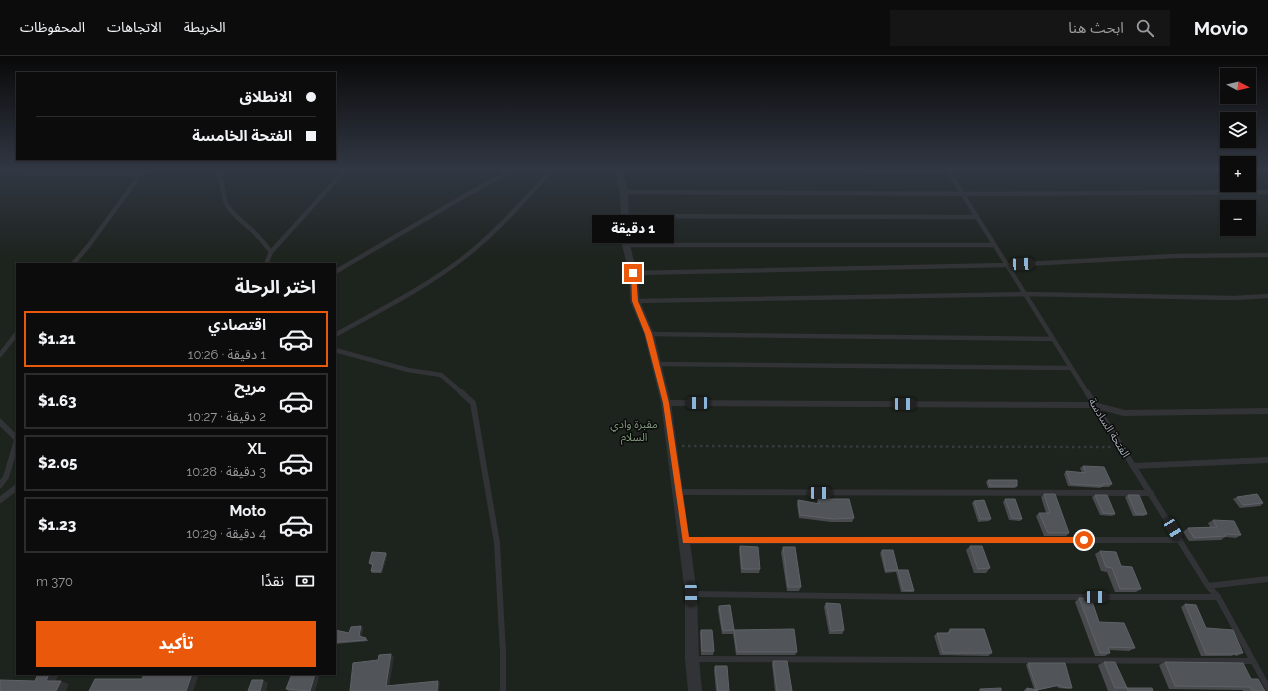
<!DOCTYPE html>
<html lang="ar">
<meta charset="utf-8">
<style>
:root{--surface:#0c0c0d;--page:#151516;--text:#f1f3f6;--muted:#9a9b9d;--line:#2c2c2e;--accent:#ea580c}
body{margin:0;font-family:Raleway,"Noto Sans Arabic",sans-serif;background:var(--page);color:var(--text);direction:rtl;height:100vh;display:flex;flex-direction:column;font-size:15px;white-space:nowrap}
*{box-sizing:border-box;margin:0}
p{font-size:13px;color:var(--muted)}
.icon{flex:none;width:22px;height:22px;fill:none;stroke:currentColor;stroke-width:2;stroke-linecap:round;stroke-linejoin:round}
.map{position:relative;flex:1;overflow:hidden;direction:ltr}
.panel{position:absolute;left:16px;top:207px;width:320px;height:412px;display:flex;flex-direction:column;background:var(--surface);border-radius:0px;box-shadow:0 1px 3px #0004,0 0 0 1px var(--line);direction:rtl}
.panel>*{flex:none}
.top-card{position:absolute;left:16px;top:16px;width:320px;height:88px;border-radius:0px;box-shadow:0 1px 3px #0004,0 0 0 1px var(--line);direction:rtl;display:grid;align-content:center;height:88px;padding:0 20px;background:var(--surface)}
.needle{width:26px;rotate:97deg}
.controls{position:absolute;left:1220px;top:12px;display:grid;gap:8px}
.controls a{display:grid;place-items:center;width:36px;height:36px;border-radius:0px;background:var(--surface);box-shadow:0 1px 3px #0004,0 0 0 1px var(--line);font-size:20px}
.end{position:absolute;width:18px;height:18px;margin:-9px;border:5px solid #ea580c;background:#fff;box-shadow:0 0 0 2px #fff}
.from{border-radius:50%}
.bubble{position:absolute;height:28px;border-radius:0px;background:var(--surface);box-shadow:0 1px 3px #0004,0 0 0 1px var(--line);font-size:13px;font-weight:800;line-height:28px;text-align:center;direction:rtl}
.car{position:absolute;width:12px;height:24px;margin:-12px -6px;border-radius:5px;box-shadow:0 0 3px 1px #0007;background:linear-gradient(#222 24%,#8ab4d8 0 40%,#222 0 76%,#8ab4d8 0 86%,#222 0)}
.top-card b{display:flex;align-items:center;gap:14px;height:38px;font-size:15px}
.top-card b+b{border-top:1px solid var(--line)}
.top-card i{width:10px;height:10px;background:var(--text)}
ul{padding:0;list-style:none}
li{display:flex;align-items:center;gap:12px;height:56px;margin:0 8px 6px;padding:0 12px;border:2px solid var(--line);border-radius:0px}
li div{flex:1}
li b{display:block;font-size:15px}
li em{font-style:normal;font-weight:800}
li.current{border-color:var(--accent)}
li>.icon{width:36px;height:36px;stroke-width:1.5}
h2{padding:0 20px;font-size:18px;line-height:48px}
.pay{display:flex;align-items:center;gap:10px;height:44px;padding:0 20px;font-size:15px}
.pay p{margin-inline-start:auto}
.button{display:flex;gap:8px;margin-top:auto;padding:8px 20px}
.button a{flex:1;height:46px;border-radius:0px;background:var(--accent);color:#fff;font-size:16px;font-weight:800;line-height:46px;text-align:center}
header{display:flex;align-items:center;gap:24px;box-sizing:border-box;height:56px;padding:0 20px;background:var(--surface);border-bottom:1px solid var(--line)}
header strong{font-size:19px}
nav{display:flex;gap:22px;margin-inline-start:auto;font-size:14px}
.search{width:280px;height:36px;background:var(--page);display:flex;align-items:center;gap:10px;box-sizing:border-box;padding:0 14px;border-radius:0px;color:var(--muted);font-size:15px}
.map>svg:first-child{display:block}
</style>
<header>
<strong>Movio</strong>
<div class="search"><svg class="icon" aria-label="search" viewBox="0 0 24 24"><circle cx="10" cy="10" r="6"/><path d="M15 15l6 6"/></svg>ابحث هنا</div>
<nav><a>الخريطة</a><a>الاتجاهات</a><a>المحفوظات</a></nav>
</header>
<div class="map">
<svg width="1268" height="635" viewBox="0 0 1268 635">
<rect width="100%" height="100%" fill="#101011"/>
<path fill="#1d231d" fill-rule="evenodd" d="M0 113H1227V129H1249V113H1268V635H0ZM1227 151H1249V173H1227ZM17 208H335V618H17Z"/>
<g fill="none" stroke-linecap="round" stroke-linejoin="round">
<polyline stroke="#373a3c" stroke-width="2.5" stroke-dasharray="2.5 3.5" stroke-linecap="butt" points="682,390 1111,391"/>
<g stroke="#313336" stroke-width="4.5">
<path d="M213 113C226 121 220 137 227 149 234 161 246 168 255 177 261 183 266 189 271 196L266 208"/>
<polyline points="749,113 949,115"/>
<polyline points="947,113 1087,337"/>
<polyline points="151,114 159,113"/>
<polyline points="0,117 138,119"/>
<polyline points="221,120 225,113"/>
<polyline points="624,136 997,138 1268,136"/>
<polyline points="626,160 977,161"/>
<polyline points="626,189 994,189"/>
<polyline points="271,196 346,113"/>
<polyline points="73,208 89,189 135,126 138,119 151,113"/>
<polyline points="335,216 468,138 514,113"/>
<polyline points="633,217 1007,209 1174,200 1268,199"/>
<polyline points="635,245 1025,238 1234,242 1268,240"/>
<polyline points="649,278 1053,283"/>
<path d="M335 279C378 255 423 233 462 203 496 177 524 144 553 113"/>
<polyline points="335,294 408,314 441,319 462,337"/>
<polyline points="0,299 17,277"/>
<polyline points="656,308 1071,312"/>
</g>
<g stroke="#313336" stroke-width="6">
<polyline points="461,336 473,347 497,487 503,597 503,635"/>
<polyline points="1087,336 1208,530 1218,541 1268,632"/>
<polyline points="666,347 1094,349 1124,357 1268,355"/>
<polyline points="0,366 17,383"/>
<polyline points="1133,410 1268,404"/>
<polyline points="0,429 6,421 17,384"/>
<polyline points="679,436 1151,437"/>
<polyline points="0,444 17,431"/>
<polyline points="685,485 1180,484"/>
<polyline points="1208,530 1268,523"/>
<polyline points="691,538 913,541 1218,541"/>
<polyline points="692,603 1253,605"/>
</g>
<polygon fill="#313336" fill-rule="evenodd" points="614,113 622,113 628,136 630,189 637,217 640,245 654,278 671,347 697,538 699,603 702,635 688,635 685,603 685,538 661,347 644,278 630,245 629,217 622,189 620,136"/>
</g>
<g fill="#484a4e">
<polygon points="1083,410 1112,428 1109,431 1102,431 1100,432 1068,430 1064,418 1066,415 1082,417 1080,412"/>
<polygon points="988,424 1017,430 1015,432 988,432 986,426"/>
<polygon points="1044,438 1069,477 1066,480 1044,480 1036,460 1039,457 1046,457 1041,441"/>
<polygon points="1095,439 1115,458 1112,460 1100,459 1092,441"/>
<polygon points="1128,439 1147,458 1144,460 1133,460 1125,441"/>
<polygon points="1237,441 1263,447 1260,450 1240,452 1233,443"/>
<polygon points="818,443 854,462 852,466 831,466 799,462 797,448 798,444 817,448 817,446"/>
<polygon points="1005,443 1022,463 1020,465 1009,464 1003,446"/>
<polygon points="974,445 991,463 989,465 978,466 972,447"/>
<polygon points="1213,464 1241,479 1236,482 1225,481 1221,484 1189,485 1183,476 1188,472 1210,471 1208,467"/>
<polygon points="740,490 760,513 759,517 741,517 739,494"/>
<polygon points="970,490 990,512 986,517 974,517 966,494"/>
<polygon points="783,491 801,531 799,535 787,535 781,496"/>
<polygon points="882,494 914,535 912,536 901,536 896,516 885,517 880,497"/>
<polygon points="1100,495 1121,510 1141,533 1136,536 1115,536 1107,516 1101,515 1095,498"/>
<polygon points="386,497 387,499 382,517 372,517 371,515 372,509 371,509 369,507"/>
<polygon points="1079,542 1099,566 1135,592 1129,595 1109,594 1110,597 1105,600 1095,600 1075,546"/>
<polygon points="826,547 844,574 842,578 829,578 824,551"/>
<polygon points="1185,548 1206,572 1243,597 1237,600 1234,599 1231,600 1201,600 1181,551"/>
<polygon points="719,550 734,574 797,596 795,599 736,599 733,578 722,578 718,554"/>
<polygon points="361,570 363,572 361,581 368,584 368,585 335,588 335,574 349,577"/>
<polygon points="950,573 992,597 988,600 940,599 934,580 937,577 947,577"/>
<polygon points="701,574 714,595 713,599 701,599 700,577"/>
<polygon points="773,605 792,635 775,635 772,608"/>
<polygon points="1104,606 1127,632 1153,635 1108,635 1098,609"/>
<polygon points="1165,606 1251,623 1265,635 1243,635 1243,634 1169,633 1159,609"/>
<polygon points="1028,607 1072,632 1069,633 1058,632 1057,630 1037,634 1038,635 1024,635 1024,634 1027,632 1034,633 1026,609"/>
<polygon points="715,610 729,635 716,635 714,614"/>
<polygon points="286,633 315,635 289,635"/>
</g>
<g fill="#2d2f31">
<polygon points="386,497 387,499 382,517 381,515"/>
<polygon points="361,570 363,572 361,582 359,580"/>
<polygon points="391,598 394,601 389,632 386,630"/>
<polygon points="49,618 59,618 54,628 46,625"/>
<polygon points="192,618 199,618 193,635 186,635"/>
<polygon points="315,618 320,618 315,635 310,635"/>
<polygon points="263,624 268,627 266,635 260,635"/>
<polygon points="61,625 69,628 66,635 56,635"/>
<polygon points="438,625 440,628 439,635 437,635"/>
</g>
<g fill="#515559" stroke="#5e6267">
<polygon points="1083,410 1104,411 1112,428 1102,428 1103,430 1071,428 1066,415 1086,417"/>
<polygon points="988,424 1017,424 1017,430 990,430"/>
<polygon points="1044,438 1055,438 1069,477 1048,477 1039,457 1050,457"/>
<polygon points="1257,438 1263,447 1243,449 1237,441"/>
<polygon points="1095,439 1107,439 1115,458 1103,457"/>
<polygon points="1128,439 1139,439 1147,458 1136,458"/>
<polygon points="818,443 849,443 854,462 833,463 800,459 798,444 820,448"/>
<polygon points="1005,443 1015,443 1022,463 1012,462"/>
<polygon points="984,444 991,463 980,463 974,445"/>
<polygon points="1213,464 1234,465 1241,479 1225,478 1226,480 1194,482 1188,472 1217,471"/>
<polygon points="740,490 758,491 760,513 742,513"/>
<polygon points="970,490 982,490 990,512 978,513"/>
<polygon points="783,491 795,491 801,531 788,531"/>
<polygon points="882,494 893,494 898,514 886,515"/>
<polygon points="1100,495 1116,496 1121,510 1132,511 1141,533 1120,533 1112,512 1106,511"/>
<polygon points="372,496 386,497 381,515 371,515 373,508 369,507"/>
<polygon points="898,514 908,514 914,535 903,534"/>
<polygon points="1079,542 1091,542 1099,566 1124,567 1135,592 1108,591 1110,597 1100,597"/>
<polygon points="826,547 840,548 844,574 831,575"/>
<polygon points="1185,548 1196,549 1206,572 1233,574 1243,597 1236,597 1237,598 1206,598"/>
<polygon points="730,549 734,574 723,575 719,550"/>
<polygon points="361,570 359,580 366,582 366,584 335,586 335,574 349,577 351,571"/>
<polygon points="794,573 797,596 737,596 734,574"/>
<polygon points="950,573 984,573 992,597 943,597 937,577 950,577"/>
<polygon points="701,574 712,574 714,595 702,595"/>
<polygon points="391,598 386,630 438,625 437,635 350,635 353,607 378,604 379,599"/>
<polygon points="773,605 787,605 792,635 777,635"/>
<polygon points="1104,606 1115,606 1127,632 1152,632 1153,635 1128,635 1127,632 1115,632"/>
<polygon points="1165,606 1243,607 1251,623 1258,623 1265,635 1252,635 1250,631 1175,630"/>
<polygon points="1028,607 1065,607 1072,632 1061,631 1060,629 1037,634"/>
<polygon points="715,610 727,610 729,635 718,635"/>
<polygon points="38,618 49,618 46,625 61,625 56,635 0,635 0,624 35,625"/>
<polygon points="144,618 192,618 186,635 89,635 95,623 142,623"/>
<polygon points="292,618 315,618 310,635 286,633"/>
<polygon points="252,624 263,624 260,635 248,635"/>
<polygon points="1001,632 1001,635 980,635 980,633"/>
<polygon points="1027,632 1037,634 1038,635 1027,635"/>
</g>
<linearGradient id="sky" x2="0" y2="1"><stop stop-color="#090909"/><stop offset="0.56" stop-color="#313743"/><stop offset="1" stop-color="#313743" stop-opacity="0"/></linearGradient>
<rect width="1268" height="202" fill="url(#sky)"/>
<polygon fill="#ea580c" points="631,215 636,217 638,245 652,278 669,347 689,481 1084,481 1088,484 1087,487 683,487 663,347 645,278 632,245"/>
<g text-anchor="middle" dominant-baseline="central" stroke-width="3" stroke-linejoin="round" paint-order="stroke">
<g font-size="11" fill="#7f9a7b" stroke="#0b0b0c">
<text x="634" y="368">مقبرة وادي<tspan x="634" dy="13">السلام</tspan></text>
</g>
<g font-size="11" fill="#a2aab1" stroke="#0b0b0c">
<text transform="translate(1109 372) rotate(58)">الفتحة السادسة</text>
</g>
</g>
</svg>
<div class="controls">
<a><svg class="needle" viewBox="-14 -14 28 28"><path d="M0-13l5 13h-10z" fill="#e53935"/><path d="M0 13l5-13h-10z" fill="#9a9b9d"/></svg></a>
<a><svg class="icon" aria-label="layers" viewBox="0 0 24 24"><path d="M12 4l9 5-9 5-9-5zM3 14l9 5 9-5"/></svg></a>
<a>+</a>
<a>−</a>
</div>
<i class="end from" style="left:1084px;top:484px"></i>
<i class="end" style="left:633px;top:217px"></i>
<div class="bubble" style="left:592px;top:159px;width:82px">1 دقيقة</div>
<i class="car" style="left:1022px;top:208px;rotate:87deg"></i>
<i class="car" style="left:698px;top:347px;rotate:270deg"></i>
<i class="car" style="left:904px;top:348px;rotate:90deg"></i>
<i class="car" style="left:820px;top:437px;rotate:90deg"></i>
<i class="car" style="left:1173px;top:473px;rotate:149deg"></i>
<i class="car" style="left:691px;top:538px;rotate:179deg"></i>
<i class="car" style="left:1096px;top:541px;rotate:90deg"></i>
<div class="top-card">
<b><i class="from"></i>الانطلاق</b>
<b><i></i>الفتحة الخامسة</b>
</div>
<section class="panel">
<h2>اختر الرحلة</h2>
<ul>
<li class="current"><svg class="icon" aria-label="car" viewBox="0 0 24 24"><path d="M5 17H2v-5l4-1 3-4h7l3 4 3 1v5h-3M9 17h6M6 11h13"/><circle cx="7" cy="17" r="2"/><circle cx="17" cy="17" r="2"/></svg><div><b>اقتصادي</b><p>1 دقيقة · 10:26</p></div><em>$1.21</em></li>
<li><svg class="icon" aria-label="car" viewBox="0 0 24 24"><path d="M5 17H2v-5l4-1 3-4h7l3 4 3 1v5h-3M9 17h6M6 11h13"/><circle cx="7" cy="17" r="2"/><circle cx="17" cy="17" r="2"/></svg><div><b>مريح</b><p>2 دقيقة · 10:27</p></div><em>$1.63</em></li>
<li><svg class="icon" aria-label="car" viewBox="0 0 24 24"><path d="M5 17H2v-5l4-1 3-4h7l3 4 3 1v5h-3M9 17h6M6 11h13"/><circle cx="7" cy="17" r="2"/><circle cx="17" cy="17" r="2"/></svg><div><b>XL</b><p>3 دقيقة · 10:28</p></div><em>$2.05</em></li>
<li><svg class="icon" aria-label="car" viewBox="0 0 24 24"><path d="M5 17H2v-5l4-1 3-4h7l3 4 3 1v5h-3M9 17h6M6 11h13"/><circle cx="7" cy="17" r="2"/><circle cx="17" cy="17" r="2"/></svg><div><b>Moto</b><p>4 دقيقة · 10:29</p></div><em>$1.23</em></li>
</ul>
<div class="pay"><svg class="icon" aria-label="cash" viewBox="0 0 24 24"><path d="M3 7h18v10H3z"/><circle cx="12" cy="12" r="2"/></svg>نقدًا<p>370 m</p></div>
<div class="button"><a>تأكيد</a></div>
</section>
</div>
